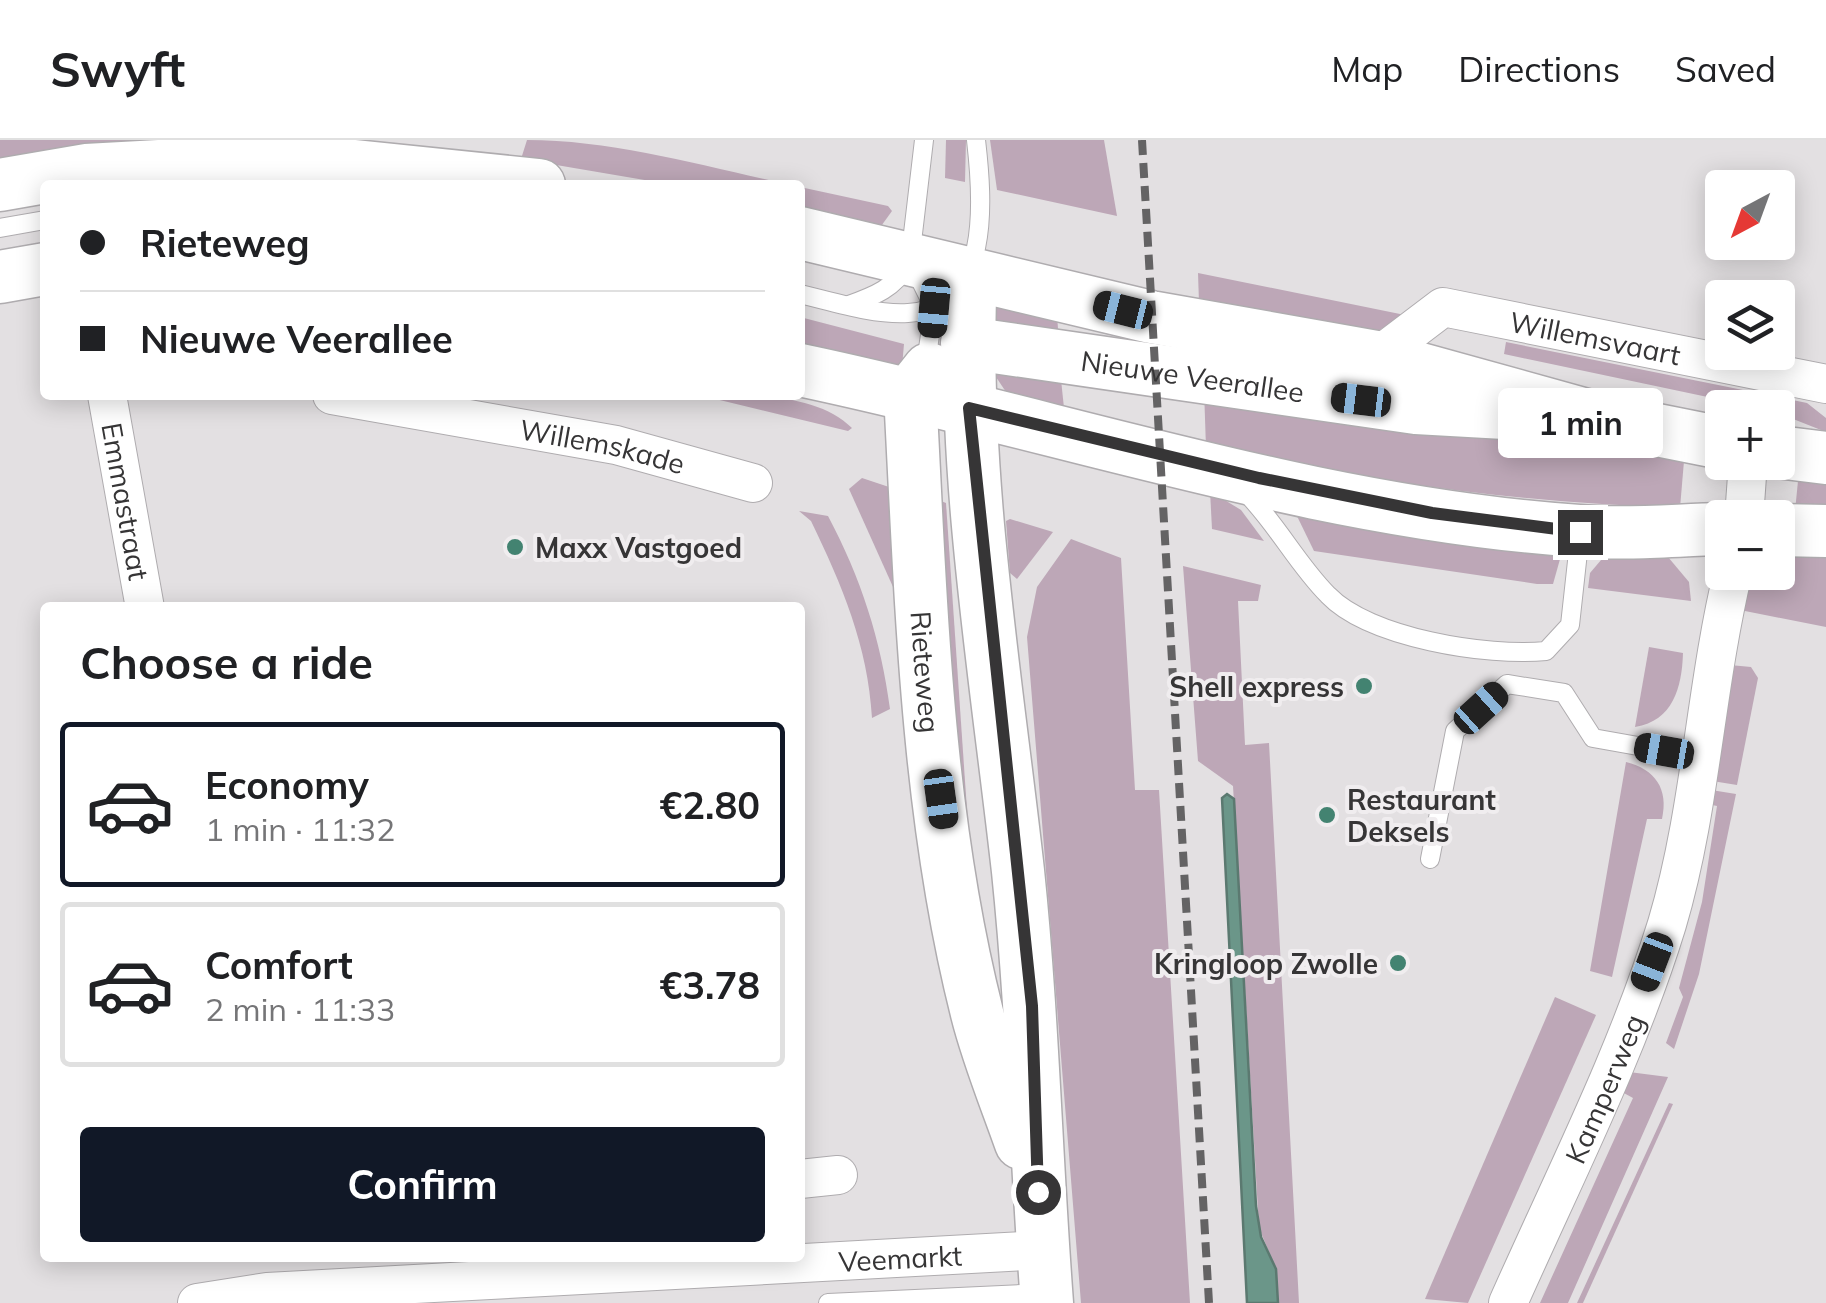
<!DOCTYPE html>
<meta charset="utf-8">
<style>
:root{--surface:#fff;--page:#f6f6f6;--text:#202124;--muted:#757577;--line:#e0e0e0;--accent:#111827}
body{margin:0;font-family:Mulish,sans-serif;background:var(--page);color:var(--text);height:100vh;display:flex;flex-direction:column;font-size:38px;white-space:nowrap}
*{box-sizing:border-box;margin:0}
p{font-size:32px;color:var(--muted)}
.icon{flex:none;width:55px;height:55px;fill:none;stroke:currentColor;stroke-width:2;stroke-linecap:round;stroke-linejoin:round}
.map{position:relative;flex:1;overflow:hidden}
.sheet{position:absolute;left:40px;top:462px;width:765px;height:660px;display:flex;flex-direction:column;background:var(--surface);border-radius:10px;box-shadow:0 5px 25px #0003}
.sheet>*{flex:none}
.banner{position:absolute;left:40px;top:40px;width:765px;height:220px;border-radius:10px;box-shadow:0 5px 25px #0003;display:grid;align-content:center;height:220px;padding:0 40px;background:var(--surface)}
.needle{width:65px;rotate:221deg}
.tools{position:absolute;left:1705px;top:30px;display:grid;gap:20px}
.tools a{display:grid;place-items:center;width:90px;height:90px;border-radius:10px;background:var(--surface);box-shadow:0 5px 25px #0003;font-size:50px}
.end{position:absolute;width:45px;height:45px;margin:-22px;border:12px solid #363536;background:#fff;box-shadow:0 0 0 5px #fff}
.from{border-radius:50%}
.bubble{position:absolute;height:70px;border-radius:10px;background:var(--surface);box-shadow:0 5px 25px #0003;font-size:32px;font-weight:700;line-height:70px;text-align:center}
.car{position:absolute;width:30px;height:60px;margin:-30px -15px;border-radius:12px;box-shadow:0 0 8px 2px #0007;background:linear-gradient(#222 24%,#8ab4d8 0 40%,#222 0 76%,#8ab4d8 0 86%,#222 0)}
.banner b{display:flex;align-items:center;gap:35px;height:95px;font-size:38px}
.banner b+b{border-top:2px solid var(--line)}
.banner i{width:25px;height:25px;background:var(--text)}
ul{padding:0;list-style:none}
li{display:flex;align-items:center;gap:30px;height:165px;margin:0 20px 15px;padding:0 20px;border:5px solid var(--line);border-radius:10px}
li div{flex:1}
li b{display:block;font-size:38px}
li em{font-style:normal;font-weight:700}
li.active{border-color:var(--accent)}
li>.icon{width:90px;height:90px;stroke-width:1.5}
h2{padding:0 40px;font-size:45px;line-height:120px}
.action{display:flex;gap:20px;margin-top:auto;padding:20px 40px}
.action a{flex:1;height:115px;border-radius:10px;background:var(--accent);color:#fff;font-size:40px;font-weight:700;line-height:115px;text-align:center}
header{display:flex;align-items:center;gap:60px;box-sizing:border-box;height:140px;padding:0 50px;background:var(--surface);border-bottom:2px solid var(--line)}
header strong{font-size:48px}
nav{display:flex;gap:55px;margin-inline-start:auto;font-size:35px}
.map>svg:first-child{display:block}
</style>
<header>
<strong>Swyft</strong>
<nav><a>Map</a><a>Directions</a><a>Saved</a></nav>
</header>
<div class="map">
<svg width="1826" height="1163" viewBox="0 0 1826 1163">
<rect width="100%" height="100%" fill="#e3e0e2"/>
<g fill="#bda7b7">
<polygon points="0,0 265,0 0,33"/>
<path d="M527 0C615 0 706 27 791 45H674L521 19Z"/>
<polygon points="946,0 966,0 965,42 945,38"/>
<polygon points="990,0 1104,0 1117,76 997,50"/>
<polygon points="800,47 888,66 892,71 879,89 800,73"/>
<polygon points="1198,133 1400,174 1402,176 1378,191 1199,163"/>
<polygon points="994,164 1057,175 1059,202 994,195"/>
<polygon points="800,177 904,204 902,227 800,204"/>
<polygon points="1506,202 1807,263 1826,278 1826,292 1778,273 1778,268 1755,267 1504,214"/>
<polygon points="1060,230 1064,268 1008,255 992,231"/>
<path d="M1204 249 1684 321 1680 368C1520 363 1363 341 1206 308Z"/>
<path d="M699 255C746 255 816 252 852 288L848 291Z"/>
<polygon points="862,338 889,347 898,458 849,349"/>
<polygon points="1798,341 1826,345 1826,372 1795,371"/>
<polygon points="1210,351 1241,370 1264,401 1212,389"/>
<polygon points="931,357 946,363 973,758"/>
<path d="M799 371 828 376C861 438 881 500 890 569L872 578C868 506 842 445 811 381Z"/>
<polygon points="1295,372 1564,405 1553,444 1537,444 1314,411"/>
<polygon points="1010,379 1053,392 1017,439 1010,433 1006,381"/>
<polygon points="1071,399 1121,418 1135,650 1159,650 1190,1163 1081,1163 1027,497 1037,447"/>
<polygon points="1826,408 1826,487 1740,470 1750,433 1778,432 1778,411"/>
<polygon points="1607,413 1668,417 1689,442 1691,461 1588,448 1590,433"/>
<polygon points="1183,426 1261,445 1258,461 1238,461 1245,605 1269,603 1299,1163 1278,1163 1276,1129 1259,1088 1233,646 1198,621"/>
<path d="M1649 507 1683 513C1682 547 1673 581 1635 587Z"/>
<polygon points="1730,525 1751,527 1758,538 1737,645 1706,640"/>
<path d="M1626 622C1655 629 1669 649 1662 679H1647L1612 837 1590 831Z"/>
<polygon points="1705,649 1736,654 1699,834 1674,909 1666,903 1683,857 1679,848 1702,762 1717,666 1703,663"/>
<polygon points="1555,857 1596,875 1468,1163 1425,1159"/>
<polygon points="1629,932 1668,937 1568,1163 1540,1163 1633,958 1622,952"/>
<polygon points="1669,963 1673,964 1583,1163 1577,1163"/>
</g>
<polygon fill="#6b9689" stroke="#5b7970" stroke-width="2.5" points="1227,654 1234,659 1256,1066 1261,1097 1276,1129 1278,1163 1247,1163 1222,658"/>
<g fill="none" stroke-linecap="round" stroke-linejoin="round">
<g stroke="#afacaf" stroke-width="20">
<g id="service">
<polyline points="924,0 910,119 934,168 926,222"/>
<polyline points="0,88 45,80"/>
<path d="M800 154C834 162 873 175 908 173 992 168 983 60 976 0"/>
<path d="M849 165C874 156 895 148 908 124"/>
<path d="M1246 353C1277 384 1297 424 1328 455 1369 498 1488 517 1546 511L1570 485 1580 394"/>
<polyline points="1430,719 1455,591 1507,544 1564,553 1593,598 1700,617"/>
<polyline points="828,1163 1043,1153"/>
</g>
</g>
<g stroke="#afacaf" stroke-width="40">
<g id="minor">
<path id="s1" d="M1377 217 1443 167 1826 244"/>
<path id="s2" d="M107 255 145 468"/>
<path id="s3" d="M332 255 616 305 753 343"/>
<polyline points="1744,378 1748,322"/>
<polyline points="800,1039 838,1035"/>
<path id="s4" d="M197 1163 267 1152 1043 1110"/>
<path id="s5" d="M1508 1163C1563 1039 1627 914 1667 784 1701 670 1705 548 1733 432"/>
</g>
</g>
<g stroke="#afacaf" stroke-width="55">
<g id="secondary">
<polyline points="0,45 86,30 286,19 539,45"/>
<polyline points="800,93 1151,177 1377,217 1597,278 1722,303"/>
<path d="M971 134C961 331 996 535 1018 731 1033 875 1036 1019 1047 1163"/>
<polyline points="0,137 45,129"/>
<path id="s6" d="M967 203 1416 268 1505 273"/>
<path id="s7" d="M929 229 910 253C921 459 926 672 977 873 988 917 1006 960 1021 1003"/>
<path d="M800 230C1058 284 1314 373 1579 391 1626 395 1675 390 1722 389"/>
<polyline points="1778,312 1826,318"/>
<polyline points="1778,390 1826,391"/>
</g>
</g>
<use href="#service" stroke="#fff" stroke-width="18"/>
<use href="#minor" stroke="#fff" stroke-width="38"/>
<use href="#secondary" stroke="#fff" stroke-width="52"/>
<polyline stroke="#646364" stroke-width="8" stroke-dasharray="15 8" stroke-linecap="butt" points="1142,0 1209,1163"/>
</g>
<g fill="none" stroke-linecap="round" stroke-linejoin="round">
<polyline stroke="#363536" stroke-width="12" points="1038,1052 1032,866 969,268 1259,338 1432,373 1580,392"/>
</g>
<g fill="#438371" stroke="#f0edef" stroke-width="4">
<circle cx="515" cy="407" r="10"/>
<circle cx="1364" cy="546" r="10"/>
<circle cx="1327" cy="675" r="10"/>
<circle cx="1398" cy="823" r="10"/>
</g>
<g text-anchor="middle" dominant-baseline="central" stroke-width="8" stroke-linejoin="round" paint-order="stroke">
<g font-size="28" fill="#363536" stroke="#f0edef">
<text stroke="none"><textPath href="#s1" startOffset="238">Willemsvaart</textPath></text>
<text stroke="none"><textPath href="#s6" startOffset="228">Nieuwe Veerallee</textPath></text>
<text stroke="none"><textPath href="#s3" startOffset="275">Willemskade</textPath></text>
<text stroke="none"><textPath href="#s2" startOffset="108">Emmastraat</textPath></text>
<text stroke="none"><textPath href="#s7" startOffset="310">Rieteweg</textPath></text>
<text stroke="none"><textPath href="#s5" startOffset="235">Kamperweg</textPath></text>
<text stroke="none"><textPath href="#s4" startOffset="705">Veemarkt</textPath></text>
</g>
<g font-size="28" font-weight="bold" fill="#363536" stroke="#f0edef" text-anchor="start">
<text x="535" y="407">Maxx Vastgoed</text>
<text x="1344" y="546" text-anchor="end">Shell express</text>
<text x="1347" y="659">Restaurant<tspan x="1347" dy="32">Deksels</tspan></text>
<text x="1378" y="823" text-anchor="end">Kringloop Zwolle</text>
</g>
</g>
</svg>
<div class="tools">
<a><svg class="needle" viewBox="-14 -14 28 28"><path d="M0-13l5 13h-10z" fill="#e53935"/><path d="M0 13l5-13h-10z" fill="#757577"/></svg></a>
<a><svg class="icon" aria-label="layers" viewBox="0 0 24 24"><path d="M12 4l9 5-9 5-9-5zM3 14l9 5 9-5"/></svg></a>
<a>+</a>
<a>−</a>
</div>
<i class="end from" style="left:1038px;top:1052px"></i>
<i class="end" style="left:1580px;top:392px"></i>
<div class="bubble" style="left:1498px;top:248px;width:165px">1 min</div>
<i class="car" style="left:934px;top:168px;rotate:185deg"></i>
<i class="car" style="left:1123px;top:170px;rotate:284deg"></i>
<i class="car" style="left:1361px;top:260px;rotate:277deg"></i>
<i class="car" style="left:1481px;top:568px;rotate:48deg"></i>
<i class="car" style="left:1664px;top:611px;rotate:280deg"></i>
<i class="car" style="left:941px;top:659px;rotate:172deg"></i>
<i class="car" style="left:1652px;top:822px;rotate:201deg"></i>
<div class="banner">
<b><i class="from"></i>Rieteweg</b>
<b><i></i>Nieuwe Veerallee</b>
</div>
<section class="sheet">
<h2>Choose a ride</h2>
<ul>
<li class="active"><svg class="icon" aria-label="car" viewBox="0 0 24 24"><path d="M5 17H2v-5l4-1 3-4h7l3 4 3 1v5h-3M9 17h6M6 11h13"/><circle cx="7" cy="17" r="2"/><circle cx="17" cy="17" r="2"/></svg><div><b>Economy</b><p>1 min · 11:32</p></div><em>€2.80</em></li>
<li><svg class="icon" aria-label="car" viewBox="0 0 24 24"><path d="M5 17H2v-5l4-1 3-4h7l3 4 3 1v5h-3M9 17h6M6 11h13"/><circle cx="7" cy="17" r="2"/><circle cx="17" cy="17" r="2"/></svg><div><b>Comfort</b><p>2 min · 11:33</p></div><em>€3.78</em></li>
</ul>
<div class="action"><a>Confirm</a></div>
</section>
</div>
